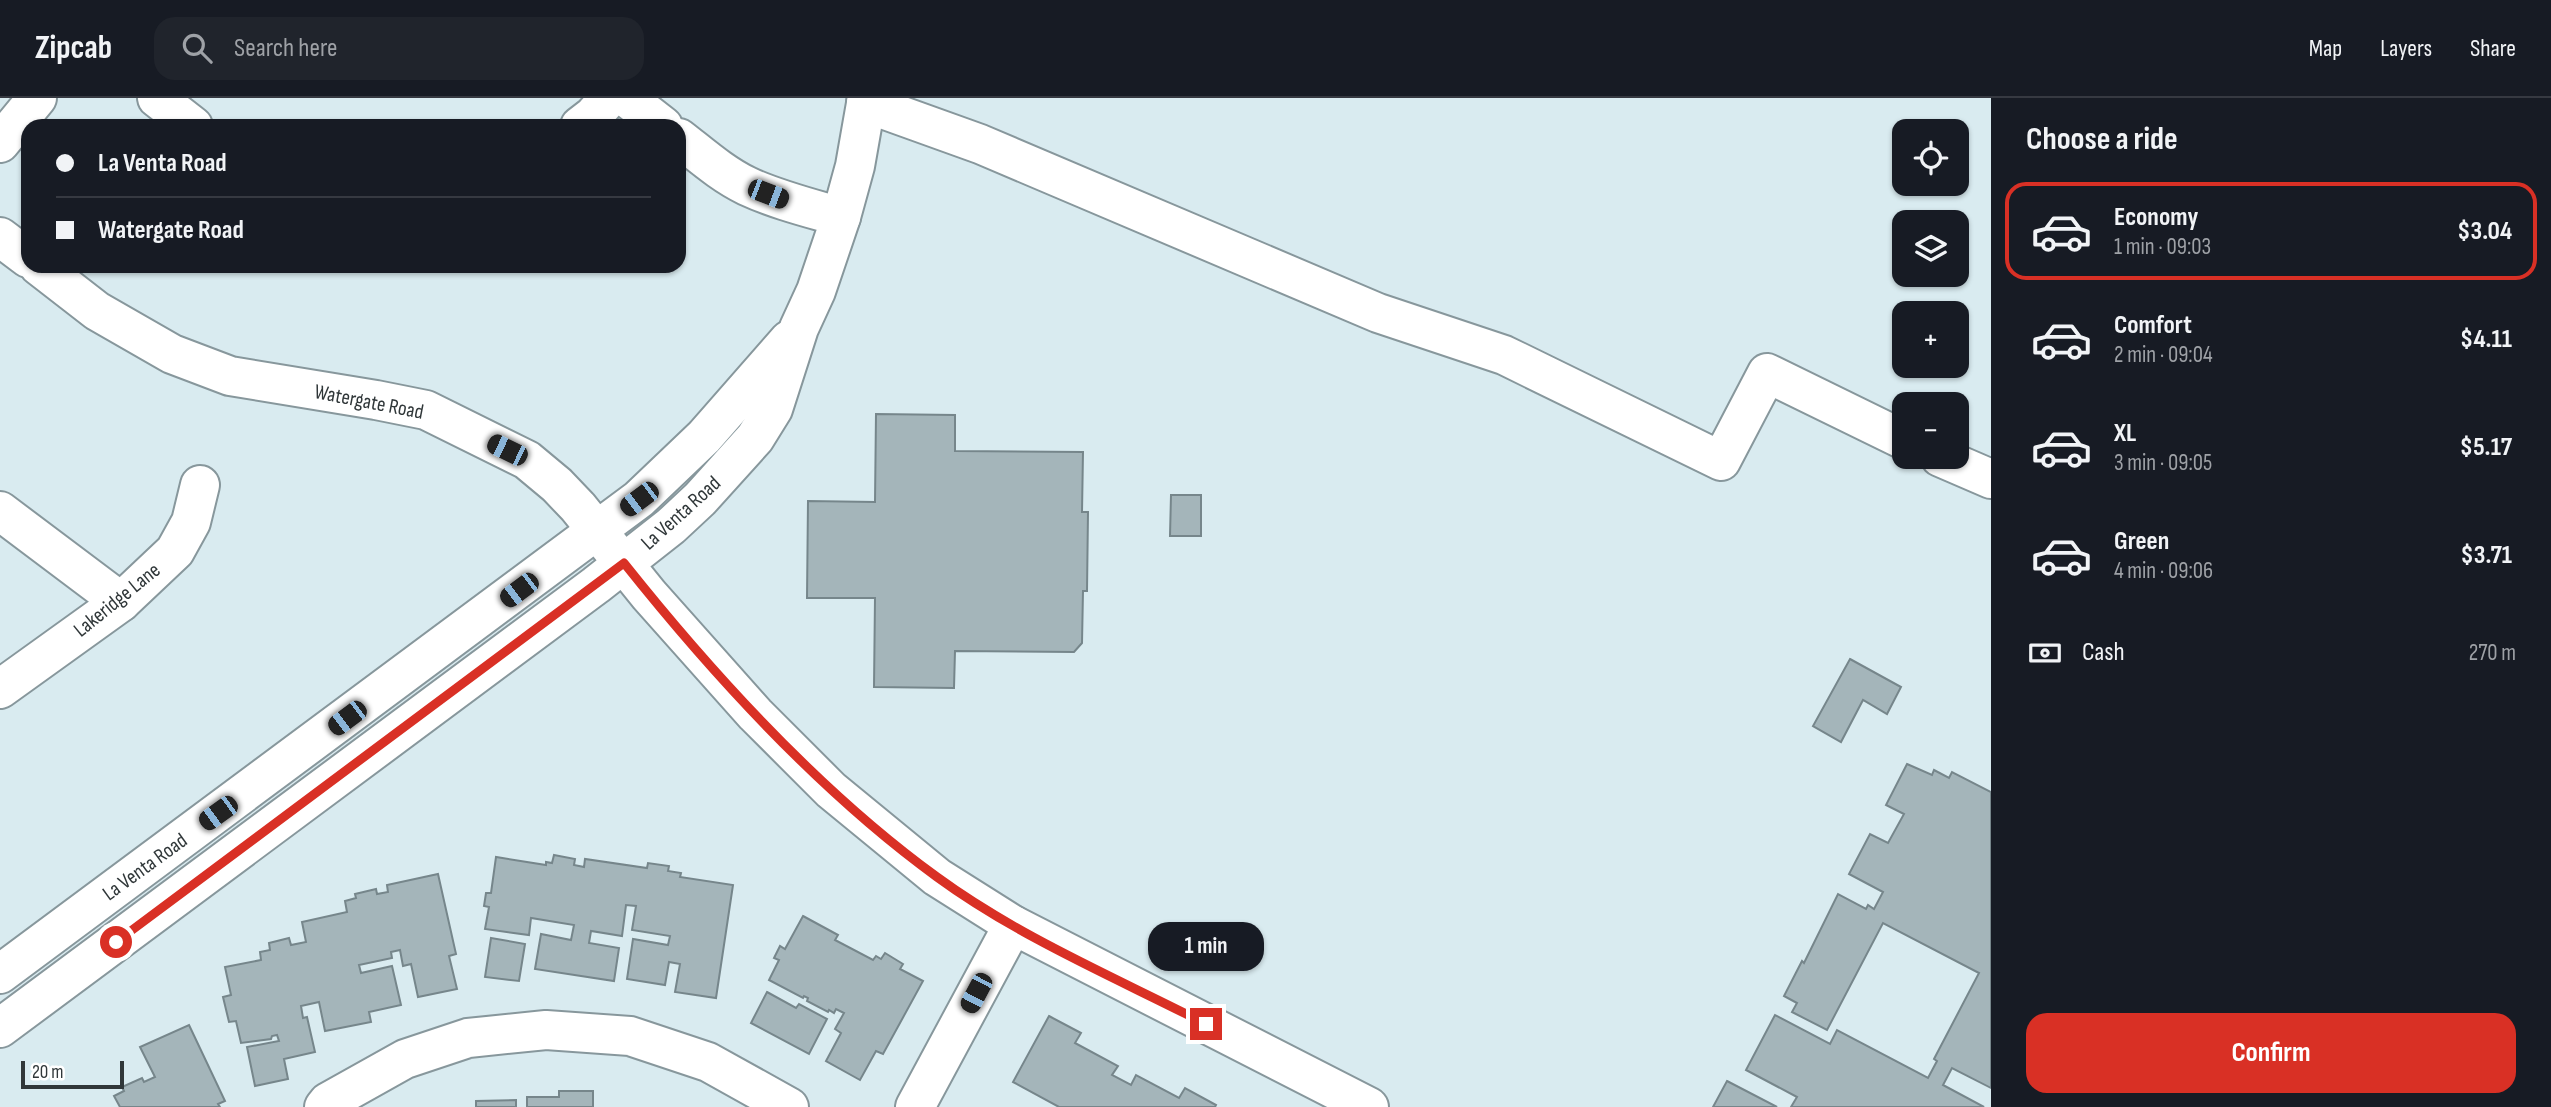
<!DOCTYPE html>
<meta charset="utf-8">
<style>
:root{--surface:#171b24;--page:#20242c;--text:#f1f3f6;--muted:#9ea1a6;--line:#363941;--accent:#d93025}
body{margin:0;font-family:"Sofia Sans Condensed",sans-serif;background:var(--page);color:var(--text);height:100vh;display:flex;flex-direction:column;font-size:26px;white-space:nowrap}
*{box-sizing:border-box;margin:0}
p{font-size:23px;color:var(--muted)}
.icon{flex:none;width:38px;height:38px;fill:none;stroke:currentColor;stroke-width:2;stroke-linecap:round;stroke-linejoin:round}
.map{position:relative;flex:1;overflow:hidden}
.drawer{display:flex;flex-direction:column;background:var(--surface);width:560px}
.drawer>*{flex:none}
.hud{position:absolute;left:21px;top:21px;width:665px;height:154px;border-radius:21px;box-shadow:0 2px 5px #0004;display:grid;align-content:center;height:154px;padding:0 35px;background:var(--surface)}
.fabs{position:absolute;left:1892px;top:21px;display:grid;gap:14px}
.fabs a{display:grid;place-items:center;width:77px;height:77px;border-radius:14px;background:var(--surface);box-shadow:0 2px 5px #0004;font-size:35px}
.scale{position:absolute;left:21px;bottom:18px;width:103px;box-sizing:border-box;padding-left:7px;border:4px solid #303739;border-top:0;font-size:19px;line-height:24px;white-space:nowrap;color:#303739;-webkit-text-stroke:5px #fff;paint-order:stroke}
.end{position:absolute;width:32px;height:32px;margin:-16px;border:9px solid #d93025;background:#fff;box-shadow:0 0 0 4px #fff}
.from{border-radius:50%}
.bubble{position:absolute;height:49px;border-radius:21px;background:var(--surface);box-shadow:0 2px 5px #0004;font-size:23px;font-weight:700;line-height:49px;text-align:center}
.car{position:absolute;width:21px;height:42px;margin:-21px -10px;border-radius:9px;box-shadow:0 0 5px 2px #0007;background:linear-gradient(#222 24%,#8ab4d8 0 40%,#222 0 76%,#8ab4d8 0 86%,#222 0)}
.hud b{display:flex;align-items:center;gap:24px;height:66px;font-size:26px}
.hud b+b{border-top:2px solid var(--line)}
.hud i{width:18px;height:18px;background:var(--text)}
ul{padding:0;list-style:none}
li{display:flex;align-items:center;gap:21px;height:98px;margin:0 14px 10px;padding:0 21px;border:4px solid transparent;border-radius:21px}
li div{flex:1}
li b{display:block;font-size:26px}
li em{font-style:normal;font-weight:700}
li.active{border-color:var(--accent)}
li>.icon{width:63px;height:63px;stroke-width:1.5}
h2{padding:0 35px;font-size:32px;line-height:84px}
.pay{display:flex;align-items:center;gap:18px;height:77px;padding:0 35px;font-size:26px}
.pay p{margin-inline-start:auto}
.primary-button{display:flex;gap:14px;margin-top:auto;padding:14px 35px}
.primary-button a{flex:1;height:80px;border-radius:21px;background:var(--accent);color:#fff;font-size:28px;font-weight:700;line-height:80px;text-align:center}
header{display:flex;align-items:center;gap:42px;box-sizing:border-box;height:98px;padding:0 35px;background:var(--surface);border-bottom:2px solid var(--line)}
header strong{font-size:33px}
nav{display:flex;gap:38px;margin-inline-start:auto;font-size:24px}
.search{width:490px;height:63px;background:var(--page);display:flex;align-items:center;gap:18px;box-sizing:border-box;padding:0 24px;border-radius:21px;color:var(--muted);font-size:26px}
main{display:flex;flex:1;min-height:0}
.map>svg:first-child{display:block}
</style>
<header>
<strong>Zipcab</strong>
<div class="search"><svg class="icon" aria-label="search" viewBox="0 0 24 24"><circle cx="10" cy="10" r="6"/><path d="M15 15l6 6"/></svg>Search here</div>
<nav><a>Map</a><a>Layers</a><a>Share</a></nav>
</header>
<main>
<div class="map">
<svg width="1991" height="1009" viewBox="0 0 1991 1009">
<rect width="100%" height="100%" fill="#d9ebf0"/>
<g fill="#a4b5ba" stroke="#76868b" stroke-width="2">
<polygon points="876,316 955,317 955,353 1083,354 1082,414 1088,414 1087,493 1083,493 1082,545 1074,554 955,553 954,590 874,589 875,500 807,500 808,403 875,404"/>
<polygon points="1171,397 1201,397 1201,438 1170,438"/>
<polygon points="1850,561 1901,589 1887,616 1863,602 1841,644 1813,628"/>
<polygon points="1907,666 1932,677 1934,672 1949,680 1952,674 1991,694 1991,990 1952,970 1943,987 1984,1009 1791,1009 1797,999 1746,972 1775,917 1830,946 1837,932 1928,980 1937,963 1934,961 1979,875 1883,825 1827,932 1792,914 1797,905 1784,898 1802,863 1804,865 1838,796 1866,811 1868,807 1874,811 1883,794 1849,776 1870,736 1888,745 1904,716 1886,707"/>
<polygon points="554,757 575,761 574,767 584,769 585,761 647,770 648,765 669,768 668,773 681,775 680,779 733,787 716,900 675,894 680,866 669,864 665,887 627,881 633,841 668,847 670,838 632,832 636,808 626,807 622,838 591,833 589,845 619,850 614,883 535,871 541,836 571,842 574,827 531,820 529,837 485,831 489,809 484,808 486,795 491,795 496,759 546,767 546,764 552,765"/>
<polygon points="438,776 456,856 449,858 457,891 418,899 411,866 403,868 400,852 391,854 392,860 359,867 361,875 392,868 401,907 369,914 371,924 325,933 319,904 301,908 303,920 307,919 315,954 284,961 288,981 255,988 247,949 279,943 277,937 272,938 271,941 241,945 236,923 229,924 223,899 231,897 225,869 261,862 260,854 270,852 269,845 289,840 291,847 306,844 302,824 347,814 345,803 356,800 355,796 376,791 377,796 388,794 387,787"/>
<polygon points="803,818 838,837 835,842 873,862 876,858 881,861 885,855 903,866 900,871 923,883 883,956 876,953 860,982 826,963 841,935 835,931 844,915 836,911 834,915 829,912 828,914 807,903 808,900 804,898 803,900 769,882 779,862 774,860 780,848 785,851"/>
<polygon points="491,840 525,846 519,883 485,879"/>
<polygon points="767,894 796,910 799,906 827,921 809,956 751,925"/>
<polygon points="1049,918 1081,935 1075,945 1118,968 1112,977 1131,987 1136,977 1179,1000 1185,990 1216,1007 1215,1009 1059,1009 1013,984"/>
<polygon points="189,927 225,1003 218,1006 220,1009 120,1009 114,998 124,993 122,989 142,980 144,984 155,979 140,949"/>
<polygon points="1727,983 1777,1009 1713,1009"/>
<polygon points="559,993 593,993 593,1009 527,1009 527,999 559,999"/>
<polygon points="516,1002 516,1009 476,1009 476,1003"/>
</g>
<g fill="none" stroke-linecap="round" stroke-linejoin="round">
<g stroke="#87979c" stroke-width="42">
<g id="minor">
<polyline points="157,0 193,28"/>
<polyline points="627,0 663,28"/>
<polyline points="866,5 980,46 1378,215 1504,257 1721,363 1767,275 1904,342"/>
<polyline points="580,28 593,18 609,0"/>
<path d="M679 40C701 57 722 76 747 88 777 102 810 110 841 119"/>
<polyline points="0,45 37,0"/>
<polyline points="0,139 28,160"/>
<polyline points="39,168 97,213 172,256 230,278 376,302 426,312 527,362 557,387 578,409 649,497 755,616 831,692 937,779 1013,827 1369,1009"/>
<polyline points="1940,359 1991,381"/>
<polyline points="0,413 121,504"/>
<polyline points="0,591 121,504 175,453 191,424 200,387"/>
<polyline points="0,876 639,401 704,339 789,242"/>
<polyline points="0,930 596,487 671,428 700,401 755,340 773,311 799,230 816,193 841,119 855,68 867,0"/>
<polyline points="324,1009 328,1004 405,961 468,940 546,932 630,938 708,964 789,1009"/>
<polyline points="915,1009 1013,827"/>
</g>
</g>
<use href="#minor" stroke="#fff" stroke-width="38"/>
</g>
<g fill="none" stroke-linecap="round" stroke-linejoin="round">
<path stroke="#d93025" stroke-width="9" d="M116 844 624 465C714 578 820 694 937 779 1019 839 1116 880 1206 926"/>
</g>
<g text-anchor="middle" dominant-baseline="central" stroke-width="5" stroke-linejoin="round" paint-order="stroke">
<g font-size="21" fill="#303739" stroke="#fff">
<text transform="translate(369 304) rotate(11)">Watergate Road</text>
<text transform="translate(681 415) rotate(-42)">La Venta Road</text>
<text transform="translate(117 502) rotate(-39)">Lakeridge Lane</text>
<text transform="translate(145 769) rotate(-36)">La Venta Road</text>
</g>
</g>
</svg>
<div class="fabs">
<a><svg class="icon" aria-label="locate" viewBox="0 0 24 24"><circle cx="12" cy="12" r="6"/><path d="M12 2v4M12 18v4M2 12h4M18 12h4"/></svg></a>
<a><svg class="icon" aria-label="layers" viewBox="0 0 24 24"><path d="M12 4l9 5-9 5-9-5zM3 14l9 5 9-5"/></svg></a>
<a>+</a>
<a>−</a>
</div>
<div class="scale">20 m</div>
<i class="end from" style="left:116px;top:844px"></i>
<i class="end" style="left:1206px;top:926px"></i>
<div class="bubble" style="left:1148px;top:824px;width:116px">1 min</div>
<i class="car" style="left:768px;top:96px;rotate:111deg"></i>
<i class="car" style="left:507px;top:352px;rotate:296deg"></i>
<i class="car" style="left:639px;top:401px;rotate:233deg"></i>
<i class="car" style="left:519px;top:492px;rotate:233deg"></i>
<i class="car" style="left:347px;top:620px;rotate:233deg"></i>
<i class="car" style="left:218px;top:715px;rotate:234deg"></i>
<i class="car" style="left:976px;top:895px;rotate:208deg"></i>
<div class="hud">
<b><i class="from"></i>La Venta Road</b>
<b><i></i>Watergate Road</b>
</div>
</div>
<section class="drawer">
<h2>Choose a ride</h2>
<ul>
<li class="active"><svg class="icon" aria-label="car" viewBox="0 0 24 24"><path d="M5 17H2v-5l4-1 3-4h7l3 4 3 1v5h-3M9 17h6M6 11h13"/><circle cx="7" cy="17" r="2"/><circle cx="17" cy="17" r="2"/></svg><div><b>Economy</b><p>1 min · 09:03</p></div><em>$3.04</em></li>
<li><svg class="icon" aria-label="car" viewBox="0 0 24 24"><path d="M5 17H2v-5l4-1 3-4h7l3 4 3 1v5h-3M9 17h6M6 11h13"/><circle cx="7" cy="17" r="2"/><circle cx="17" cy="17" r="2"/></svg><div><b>Comfort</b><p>2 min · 09:04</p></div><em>$4.11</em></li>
<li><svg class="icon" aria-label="car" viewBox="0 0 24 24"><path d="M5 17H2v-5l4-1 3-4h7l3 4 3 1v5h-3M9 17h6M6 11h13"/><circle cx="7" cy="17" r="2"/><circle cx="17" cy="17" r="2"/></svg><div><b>XL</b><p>3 min · 09:05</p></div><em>$5.17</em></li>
<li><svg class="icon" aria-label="car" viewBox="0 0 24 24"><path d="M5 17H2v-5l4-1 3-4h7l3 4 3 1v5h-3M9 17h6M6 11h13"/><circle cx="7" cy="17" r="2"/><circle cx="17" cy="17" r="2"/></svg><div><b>Green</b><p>4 min · 09:06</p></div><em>$3.71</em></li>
</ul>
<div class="pay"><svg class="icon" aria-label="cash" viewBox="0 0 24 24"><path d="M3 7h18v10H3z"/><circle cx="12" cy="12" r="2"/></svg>Cash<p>270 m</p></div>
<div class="primary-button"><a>Confirm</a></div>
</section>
</main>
